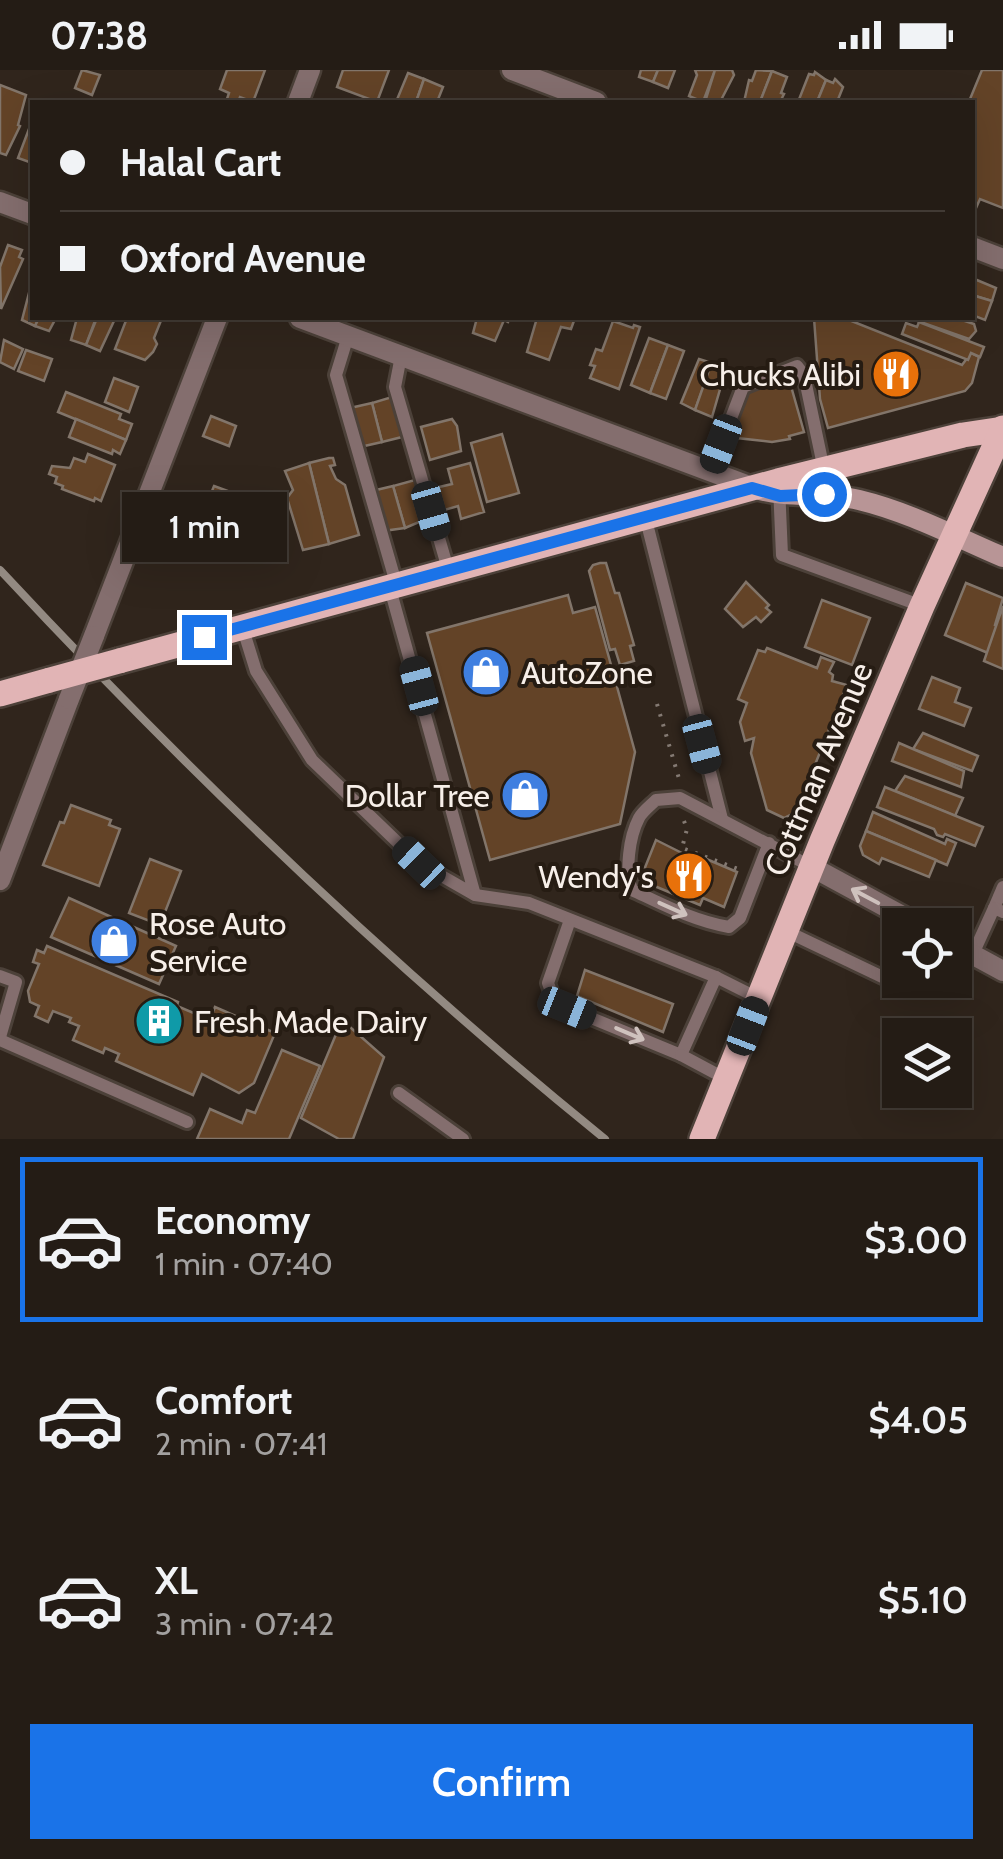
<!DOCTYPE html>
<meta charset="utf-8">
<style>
:root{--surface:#241c15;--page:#2c251e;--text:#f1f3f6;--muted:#a3a1a0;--line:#413a34;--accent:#1a73e8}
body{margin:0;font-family:Cabin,sans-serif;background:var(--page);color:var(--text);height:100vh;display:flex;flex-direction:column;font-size:38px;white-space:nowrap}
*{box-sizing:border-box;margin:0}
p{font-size:32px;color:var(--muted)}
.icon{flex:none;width:55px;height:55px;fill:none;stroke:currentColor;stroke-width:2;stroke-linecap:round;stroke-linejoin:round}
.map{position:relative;height:1069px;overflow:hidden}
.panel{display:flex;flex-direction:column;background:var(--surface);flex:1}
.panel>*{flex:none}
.top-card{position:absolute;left:30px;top:30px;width:945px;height:220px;border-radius:0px;box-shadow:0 10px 40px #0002,0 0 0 2px var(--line);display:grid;align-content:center;height:220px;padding:0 30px;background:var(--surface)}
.tools{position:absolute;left:882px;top:838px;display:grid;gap:20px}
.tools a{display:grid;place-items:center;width:90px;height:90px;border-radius:0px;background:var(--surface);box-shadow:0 10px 40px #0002,0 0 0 2px var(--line);font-size:50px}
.end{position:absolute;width:45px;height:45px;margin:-22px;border:12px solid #1a73e8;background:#fff;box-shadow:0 0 0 5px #fff}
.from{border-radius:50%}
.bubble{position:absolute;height:70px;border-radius:0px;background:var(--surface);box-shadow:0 10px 40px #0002,0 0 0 2px var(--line);font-size:32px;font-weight:600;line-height:70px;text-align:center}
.car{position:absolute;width:30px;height:60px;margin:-30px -15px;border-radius:12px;box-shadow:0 0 8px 2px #0007;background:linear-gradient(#222 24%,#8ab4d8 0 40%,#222 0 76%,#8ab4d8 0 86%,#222 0)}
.top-card b{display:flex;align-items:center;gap:35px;height:95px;font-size:38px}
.top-card b+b{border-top:2px solid var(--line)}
.top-card i{width:25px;height:25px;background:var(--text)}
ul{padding:18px 0 0;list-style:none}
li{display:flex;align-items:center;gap:30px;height:165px;margin:0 20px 15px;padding:0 10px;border:5px solid transparent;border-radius:0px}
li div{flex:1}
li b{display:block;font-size:38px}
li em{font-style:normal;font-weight:600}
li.active{border-color:var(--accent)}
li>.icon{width:90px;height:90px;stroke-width:1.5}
.cta{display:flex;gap:20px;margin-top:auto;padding:20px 30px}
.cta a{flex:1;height:115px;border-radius:0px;background:var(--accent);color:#fff;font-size:40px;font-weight:600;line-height:115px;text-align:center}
.status{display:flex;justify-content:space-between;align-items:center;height:70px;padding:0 50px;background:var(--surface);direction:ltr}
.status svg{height:28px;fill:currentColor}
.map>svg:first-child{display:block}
</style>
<div class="status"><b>07:38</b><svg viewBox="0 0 49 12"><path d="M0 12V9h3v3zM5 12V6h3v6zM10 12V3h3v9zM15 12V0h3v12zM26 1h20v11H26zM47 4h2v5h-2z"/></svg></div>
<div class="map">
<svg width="1003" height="1069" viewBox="0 0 1003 1069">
<rect width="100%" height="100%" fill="#30251c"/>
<g fill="#634327" stroke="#82756a" stroke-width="2.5">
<polygon points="82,0 100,5 92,25 75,18"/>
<polygon points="227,0 265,0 253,32 240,27 238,32 227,29 229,23 220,19"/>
<polygon points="343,0 389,0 377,32 337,17"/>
<polygon points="641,0 658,0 653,12 639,7"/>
<polygon points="658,0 675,0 668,18 653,12"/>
<polygon points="695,0 715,0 703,32 689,26 697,5"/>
<polygon points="715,0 732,0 734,5 720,32 705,32"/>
<polygon points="756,0 772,1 760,32 744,32 749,10 752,11"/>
<polygon points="982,0 1003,0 1003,138 980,129 976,138 972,136 974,32 970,29"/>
<polygon points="772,1 787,7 781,23 784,24 780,32 760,32"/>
<polygon points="815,2 826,10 817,32 798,32 809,4 814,5"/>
<polygon points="408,3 424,9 416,32 396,32"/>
<polygon points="424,9 443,17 437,32 416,32"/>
<polygon points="835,9 843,17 837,32 817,32 826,10 833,13"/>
<polygon points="0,15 26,25 18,55 20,56 6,85 0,83"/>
<polygon points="32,51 32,93 18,88"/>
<polygon points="8,175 22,180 19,187 23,189 1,239 0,197"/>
<polygon points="972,208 996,218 992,231 972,225"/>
<polygon points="30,219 32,220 32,248 39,248 35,256 22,250"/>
<polygon points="972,225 992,231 985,250 972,245"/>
<polygon points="39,248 56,248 49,261 35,256"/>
<polygon points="77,248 96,248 86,275 71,270"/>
<polygon points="97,248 114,248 114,251 100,281 86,275"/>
<polygon points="127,248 162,248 154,268 157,274 153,282 145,290 115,279"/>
<polygon points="477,248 510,248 508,252 504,250 495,271 473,263"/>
<polygon points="537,248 575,248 571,259 561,257 549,290 527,282"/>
<polygon points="814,248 844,248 962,295 971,283 979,287 972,313 965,321 828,358 820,329"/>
<polygon points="909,248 956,248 974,254 976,261 969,269"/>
<polygon points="613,251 633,258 634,255 640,257 619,319 590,308 595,296 590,295 596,279 602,281"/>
<polygon points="919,252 984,277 980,287 971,283 968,290 902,264 906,253 917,257"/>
<polygon points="649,268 668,275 650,323 631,315"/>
<polygon points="4,270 23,279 14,299 0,292"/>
<polygon points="668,275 684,281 666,329 650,323"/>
<polygon points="26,280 52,289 44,311 18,301"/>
<polygon points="699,289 712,293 695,340 681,333"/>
<polygon points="710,297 725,302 712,347 695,340"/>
<polygon points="114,308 138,317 129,342 105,332"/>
<polygon points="789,309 804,362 789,366 790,369 772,372 737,368 734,357 747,322"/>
<polygon points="66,322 121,344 119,349 132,354 126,370 58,342"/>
<polygon points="392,327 402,367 382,372 372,333"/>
<polygon points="372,333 382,372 360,377 350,338"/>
<polygon points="211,346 236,356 229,376 203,366"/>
<polygon points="76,349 126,370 120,384 113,380 112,384 69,367"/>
<polygon points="452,349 457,356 461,381 430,390 421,357"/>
<polygon points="502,364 519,423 487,432 471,373"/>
<polygon points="88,384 115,395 101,431 95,428 94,431 62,419 63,416 55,413 57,407 49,404 52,396 70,398 74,388 85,392"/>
<polygon points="329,388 333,388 335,395 330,396 336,409 345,415 359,465 329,474 309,393"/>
<polygon points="309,393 329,474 303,480 287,428 293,420 285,401"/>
<polygon points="470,393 484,442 461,449 458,436 441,441 435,418 452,414 448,399"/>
<polygon points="415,410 424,450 405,458 393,416"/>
<polygon points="214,416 263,434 256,452 261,454 259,459 254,457 251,464 202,446"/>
<polygon points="393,416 405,458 383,461 372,421"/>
<polygon points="600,493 606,493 615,523 619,523 634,575 630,576 634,591 620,595 615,579 610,580 589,501 593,495"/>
<polygon points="746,512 769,535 766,538 771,542 761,552 756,547 743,557 725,539"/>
<polygon points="966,513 1003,528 995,555 998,556 988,583 945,565"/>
<polygon points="568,525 573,543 595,537 635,682 620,754 490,790 427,563"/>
<polygon points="822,530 870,548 852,595 805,577"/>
<polygon points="1003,536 1003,599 984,591"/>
<polygon points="767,578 817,598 821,587 834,592 829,602 833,605 832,611 847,615 796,742 784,748 767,740 751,683 754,668 745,671 740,652 747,633 738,629 758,580 765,582"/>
<polygon points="932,607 960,618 955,632 971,638 964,656 919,639"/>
<polygon points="923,663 978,686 972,701 913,679"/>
<polygon points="899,673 964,701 961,717 892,691"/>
<polygon points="905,706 963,728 955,746 895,721"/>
<polygon points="885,717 983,757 975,776 945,764 943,767 937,765 934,759 877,737"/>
<polygon points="71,735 111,750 109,755 120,759 99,816 43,795 60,752 64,753"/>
<polygon points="873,742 945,774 947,769 956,773 947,795 866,761"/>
<polygon points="866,761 936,790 929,807 882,788 879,794 863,785 860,776"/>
<polygon points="656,770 702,793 704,788 737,802 724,837 703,828 700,835 640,810"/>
<polygon points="150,789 181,801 160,855 129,843"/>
<polygon points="69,828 176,876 159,914 51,867"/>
<polygon points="47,876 178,932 177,936 210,950 215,937 275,963 254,1013 239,1023 202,1004 193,1025 116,991 119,984 105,978 103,983 73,970 79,956 69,952 71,948 53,941 48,952 35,946 39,936 30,932 28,921 39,894 33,892 37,880 44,883"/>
<polygon points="585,900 673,934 663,962 577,926"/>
<polygon points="342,950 384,987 353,1069 339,1069 301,1048"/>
<polygon points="282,980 320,996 289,1069 197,1069 210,1039 242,1053 247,1040 255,1043"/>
</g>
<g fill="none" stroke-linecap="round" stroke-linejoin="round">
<g stroke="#4c4139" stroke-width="18">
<g id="lane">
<polyline points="348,266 336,305 396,513"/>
<polyline points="401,286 395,317 448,499"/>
<polyline points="710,403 743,317 797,296 804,305 824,400"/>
<polyline points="779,416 782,485 922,536"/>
<polyline points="645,446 722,749"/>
<polyline points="242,556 256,601 312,690 419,793 475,825 389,515"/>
<path d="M769 773 740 848 729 857C694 851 664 835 632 820 625 801 629 767 639 748 642 742 651 735 656 730L680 728 812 797"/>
<polyline points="475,825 529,833 716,907 758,928"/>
<polyline points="994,838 1003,817"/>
<polyline points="570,850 548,913 553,927 567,938 681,985 716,907"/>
<polyline points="786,861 895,913 900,904"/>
<polyline points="973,884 994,838 1003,842"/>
<polyline points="0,906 16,912 0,967"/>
<polyline points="0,970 187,1052"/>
<polyline points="681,985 726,1009"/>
<polyline points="399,1023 463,1069"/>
</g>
</g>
<g stroke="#4c4139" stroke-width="25">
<g id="street">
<polyline points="512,0 596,32"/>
<polyline points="298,32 310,0"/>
<polyline points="0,132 32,144"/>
<polyline points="972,177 1003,189"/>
<polyline points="300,248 752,417"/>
<polyline points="94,566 217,248"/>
<polyline points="812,797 919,855"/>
<polyline points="0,810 69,629"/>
<polyline points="955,875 1003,901"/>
</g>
</g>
<g stroke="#4c4139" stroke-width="25">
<path id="secondary" d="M753 418C790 430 822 421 859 430 909 442 956 467 1003 487"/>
</g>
<g stroke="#4c4139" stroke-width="30">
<g id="primary">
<polyline points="119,591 778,411 963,365 1003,359"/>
<polyline points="0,624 50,610"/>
<polyline points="702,1069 822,771 922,536 1003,358"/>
</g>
</g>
<g stroke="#847a73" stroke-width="4" stroke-dasharray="2.5 8" stroke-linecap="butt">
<polyline points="657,634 680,712"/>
<polyline points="684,751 687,759 682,778 738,799"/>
</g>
<use href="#lane" stroke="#846e6e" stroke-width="12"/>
<use href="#street" stroke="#846e6e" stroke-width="20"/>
<use href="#secondary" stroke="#b89596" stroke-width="20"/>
<use href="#primary" stroke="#e1b4b5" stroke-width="25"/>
<path stroke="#938a82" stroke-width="8" d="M0 500C189 703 389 894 605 1069"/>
<g stroke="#4c4139" stroke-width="25" stroke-linecap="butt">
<polyline id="street-bridge" points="69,629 94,566"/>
</g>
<g stroke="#4c4139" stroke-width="30" stroke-linecap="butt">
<polyline id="primary-bridge" points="50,610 119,591"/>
</g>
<use href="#street-bridge" stroke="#846e6e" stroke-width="20"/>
<use href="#primary-bridge" stroke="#e1b4b5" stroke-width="25"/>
</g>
<defs><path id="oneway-shaft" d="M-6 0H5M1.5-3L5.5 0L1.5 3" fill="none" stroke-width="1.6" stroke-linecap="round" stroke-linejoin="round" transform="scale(2.5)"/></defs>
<g stroke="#cfc2be">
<use href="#oneway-shaft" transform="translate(865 826) rotate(-152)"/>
<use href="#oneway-shaft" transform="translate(673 839) rotate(24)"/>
<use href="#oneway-shaft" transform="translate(630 964) rotate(23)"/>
</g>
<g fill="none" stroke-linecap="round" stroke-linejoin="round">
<polyline stroke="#1a73e8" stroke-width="12" points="204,567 752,418 780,426 824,424"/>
</g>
<defs>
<g id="restaurant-disc" transform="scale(2.5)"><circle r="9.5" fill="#e8710a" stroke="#261c13"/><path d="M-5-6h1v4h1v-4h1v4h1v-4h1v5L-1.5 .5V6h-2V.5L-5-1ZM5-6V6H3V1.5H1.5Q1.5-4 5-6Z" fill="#fff"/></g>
<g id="shop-disc" transform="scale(2.5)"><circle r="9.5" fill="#3f7fe0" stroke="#261c13"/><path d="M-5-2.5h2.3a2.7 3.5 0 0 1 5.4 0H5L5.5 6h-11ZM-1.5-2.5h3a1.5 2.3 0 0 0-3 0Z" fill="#fff"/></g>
<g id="building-disc" transform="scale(2.5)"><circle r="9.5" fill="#0f9aa8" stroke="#261c13"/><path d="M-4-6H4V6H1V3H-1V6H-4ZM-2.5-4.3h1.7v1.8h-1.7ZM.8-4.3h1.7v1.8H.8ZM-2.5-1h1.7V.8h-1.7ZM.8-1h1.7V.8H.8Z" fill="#fff"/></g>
</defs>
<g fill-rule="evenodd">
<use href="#restaurant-disc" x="896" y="304"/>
<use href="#shop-disc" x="486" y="602"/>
<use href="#shop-disc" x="525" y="725"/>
<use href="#restaurant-disc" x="689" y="806"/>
<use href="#shop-disc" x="114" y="871"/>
<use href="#building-disc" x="159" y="951"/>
</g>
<g text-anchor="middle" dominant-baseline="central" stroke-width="8" stroke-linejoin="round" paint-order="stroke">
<g font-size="32" fill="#f7efe9" stroke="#261c13" text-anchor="end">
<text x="861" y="304">Chucks Alibi</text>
<text x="521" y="602" text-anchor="start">AutoZone</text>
<text x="490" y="725">Dollar Tree</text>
<text x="654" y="806">Wendy's</text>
<text x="149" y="853" text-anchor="start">Rose Auto<tspan x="149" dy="37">Service</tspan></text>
<text x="194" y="951" text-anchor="start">Fresh Made Dairy</text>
</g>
<g font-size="32" fill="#f7efe9" stroke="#261c13">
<text transform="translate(818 699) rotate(-67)">Cottman Avenue</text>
</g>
</g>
</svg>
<div class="tools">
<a><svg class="icon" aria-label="locate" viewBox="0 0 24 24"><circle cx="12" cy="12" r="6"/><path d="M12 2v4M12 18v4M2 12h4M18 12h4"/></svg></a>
<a><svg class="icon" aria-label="layers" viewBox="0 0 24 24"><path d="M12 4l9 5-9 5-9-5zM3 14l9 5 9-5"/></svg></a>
</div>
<i class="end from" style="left:824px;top:424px"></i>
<i class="end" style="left:204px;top:567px"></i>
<div class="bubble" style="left:122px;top:422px;width:165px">1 min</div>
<i class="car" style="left:721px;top:374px;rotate:201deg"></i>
<i class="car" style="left:431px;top:441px;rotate:164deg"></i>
<i class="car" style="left:419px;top:616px;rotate:345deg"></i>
<i class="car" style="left:702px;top:674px;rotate:165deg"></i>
<i class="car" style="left:419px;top:793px;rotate:314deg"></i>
<i class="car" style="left:567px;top:938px;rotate:112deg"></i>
<i class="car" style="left:748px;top:956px;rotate:21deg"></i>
<div class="top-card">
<b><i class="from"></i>Halal Cart</b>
<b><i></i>Oxford Avenue</b>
</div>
</div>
<section class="panel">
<ul>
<li class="active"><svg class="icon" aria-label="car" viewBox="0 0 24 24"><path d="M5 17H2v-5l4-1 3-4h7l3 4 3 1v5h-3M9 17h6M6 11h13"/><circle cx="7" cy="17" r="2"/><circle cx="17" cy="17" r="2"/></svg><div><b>Economy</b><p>1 min · 07:40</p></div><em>$3.00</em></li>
<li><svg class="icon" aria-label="car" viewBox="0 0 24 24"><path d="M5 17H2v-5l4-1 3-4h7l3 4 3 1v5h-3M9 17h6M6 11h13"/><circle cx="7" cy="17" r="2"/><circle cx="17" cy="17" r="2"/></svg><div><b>Comfort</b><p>2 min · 07:41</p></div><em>$4.05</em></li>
<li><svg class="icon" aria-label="car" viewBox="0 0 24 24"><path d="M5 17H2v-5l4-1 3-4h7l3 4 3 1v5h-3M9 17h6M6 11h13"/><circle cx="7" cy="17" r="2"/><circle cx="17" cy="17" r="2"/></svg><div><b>XL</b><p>3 min · 07:42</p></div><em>$5.10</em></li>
</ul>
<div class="cta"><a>Confirm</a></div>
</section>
